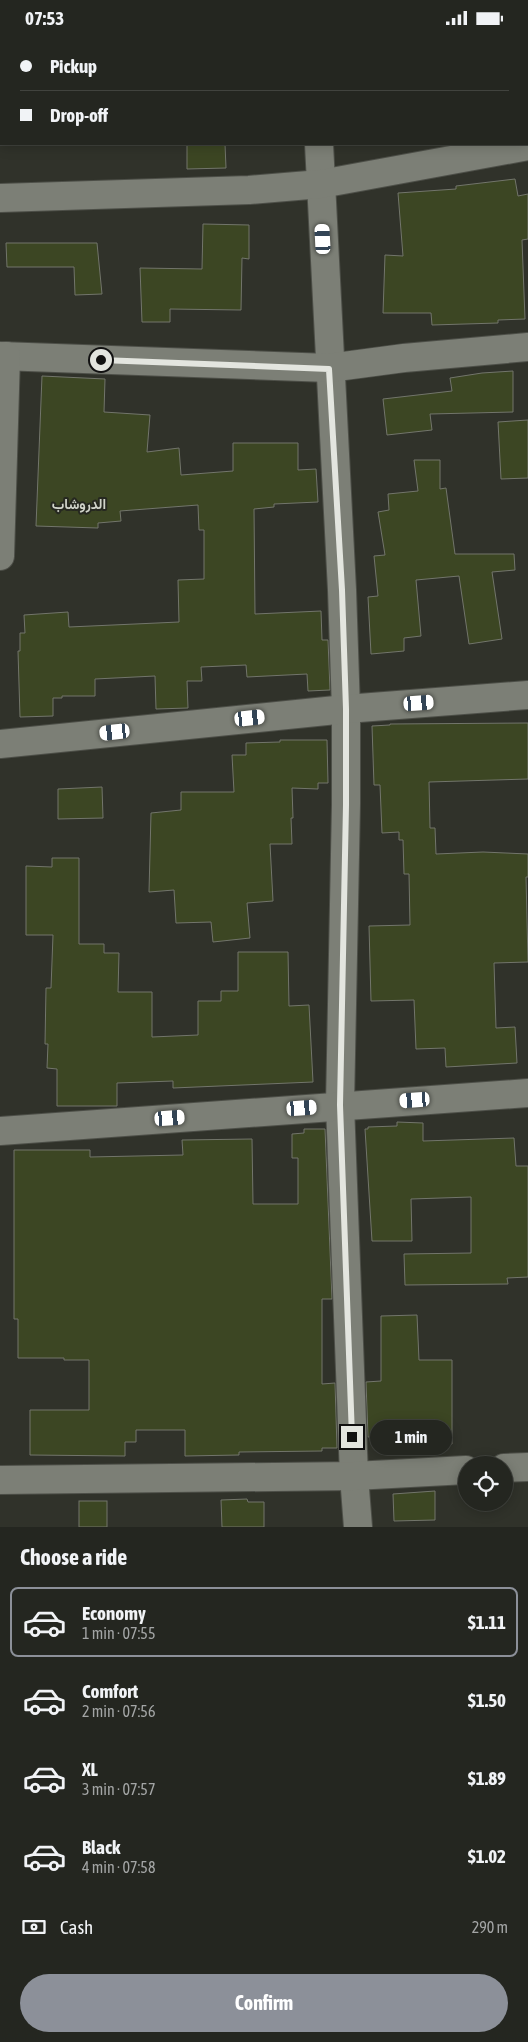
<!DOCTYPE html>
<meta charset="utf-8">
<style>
:root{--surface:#242620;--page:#30322d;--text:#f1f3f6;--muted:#a3a5a5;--line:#41433e;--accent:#8c9099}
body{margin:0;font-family:"Asap Condensed",Vazirmatn,sans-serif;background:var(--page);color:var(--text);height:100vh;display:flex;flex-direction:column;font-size:19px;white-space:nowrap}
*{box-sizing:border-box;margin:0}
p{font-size:16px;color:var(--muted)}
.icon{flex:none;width:28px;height:28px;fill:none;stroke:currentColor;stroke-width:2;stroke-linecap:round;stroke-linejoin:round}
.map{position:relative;height:1492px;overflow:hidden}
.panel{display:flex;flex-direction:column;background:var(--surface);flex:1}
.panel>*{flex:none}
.banner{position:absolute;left:0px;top:0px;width:529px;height:110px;box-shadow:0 2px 12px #0003,0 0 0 1px var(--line);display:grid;align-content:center;height:110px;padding:0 20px;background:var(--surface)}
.controls{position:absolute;left:458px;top:1421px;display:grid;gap:10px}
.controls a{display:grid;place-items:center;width:55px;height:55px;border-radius:50%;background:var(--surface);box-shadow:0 2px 12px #0003,0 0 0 1px var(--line);font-size:25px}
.end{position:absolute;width:22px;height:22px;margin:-11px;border:6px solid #e3e5df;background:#111;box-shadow:0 0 0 2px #111}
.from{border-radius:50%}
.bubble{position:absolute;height:35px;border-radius:18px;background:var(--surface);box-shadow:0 2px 12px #0003,0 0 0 1px var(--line);font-size:16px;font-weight:700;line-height:35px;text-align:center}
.car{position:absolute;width:15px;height:30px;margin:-15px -8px;border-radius:6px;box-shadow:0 0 4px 1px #0007;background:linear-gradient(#fff 24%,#345 0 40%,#fff 0 76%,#345 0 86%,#fff 0)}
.banner b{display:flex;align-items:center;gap:18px;height:48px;font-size:19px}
.banner b+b{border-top:1px solid var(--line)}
.banner i{width:12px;height:12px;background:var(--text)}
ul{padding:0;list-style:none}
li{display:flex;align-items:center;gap:15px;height:70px;margin:0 10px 8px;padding:0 10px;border:2px solid transparent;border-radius:8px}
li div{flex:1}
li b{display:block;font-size:19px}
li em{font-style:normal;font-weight:700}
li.on{border-color:var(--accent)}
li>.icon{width:45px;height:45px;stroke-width:1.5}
h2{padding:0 20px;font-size:22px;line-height:60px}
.pay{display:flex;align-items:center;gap:12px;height:55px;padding:0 20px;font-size:19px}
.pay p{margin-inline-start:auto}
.action{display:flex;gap:10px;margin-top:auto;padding:10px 20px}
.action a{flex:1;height:58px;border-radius:30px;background:var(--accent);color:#fff;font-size:20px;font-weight:700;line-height:58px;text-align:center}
.status{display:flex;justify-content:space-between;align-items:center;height:35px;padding:0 25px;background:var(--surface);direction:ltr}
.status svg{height:14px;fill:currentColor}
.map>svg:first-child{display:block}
</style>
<div class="status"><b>07:53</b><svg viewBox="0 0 49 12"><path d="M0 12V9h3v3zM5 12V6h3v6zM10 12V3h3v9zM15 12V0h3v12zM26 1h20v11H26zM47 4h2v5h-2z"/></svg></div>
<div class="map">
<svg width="528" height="1492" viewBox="0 0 528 1492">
<rect width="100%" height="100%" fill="#30322a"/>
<g fill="#3c4623" stroke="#72756b">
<polygon points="187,109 225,109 226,133 187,134"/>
<polygon points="515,144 518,161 528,159 528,204 522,205 525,284 498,285 498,288 432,290 431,278 383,278 385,220 403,221 398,158 456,154 456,151"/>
<polygon points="203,189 249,190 249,224 242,223 241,275 170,274 170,287 142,287 140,233 202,234"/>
<polygon points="6,208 97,208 102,259 75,260 74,232 7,232"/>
<polygon points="513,336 513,377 430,379 432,395 387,400 383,364 452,356 450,343 482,338"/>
<polygon points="42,341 105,344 104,377 150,380 147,417 179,413 181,440 233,436 233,408 298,408 298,435 316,434 318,467 274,469 274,472 254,474 255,579 321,576 322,605 328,605 330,655 308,656 307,639 247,642 246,630 201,632 202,646 187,646 188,673 156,674 155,641 95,644 95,661 62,661 62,663 53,663 53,681 20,682 18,616 20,616 20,598 25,598 24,580 68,577 69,592 179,587 178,545 204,544 204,495 199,495 198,470 120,476 121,486 98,488 98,493 36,491"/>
<polygon points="528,385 528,443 501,444 498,387"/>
<polygon points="414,425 440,425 440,454 446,453 455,519 514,519 515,535 492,537 502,604 469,609 459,541 416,545 421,601 404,603 404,616 371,619 368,562 378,561 374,521 385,520 378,477 389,475 388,459 418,456"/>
<polygon points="528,688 528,744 429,747 430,793 435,793 436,819 483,817 528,819 528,842 526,842 528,927 494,928 496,993 515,992 517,1028 446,1032 445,1013 416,1014 414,965 371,966 369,891 410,890 409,839 404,839 403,805 399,805 399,797 382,798 380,750 374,750 372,691 390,690 390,689"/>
<polygon points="280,705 327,705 328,748 318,748 318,754 292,753 293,783 291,783 292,809 270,809 273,866 247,868 250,903 213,907 211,887 176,888 174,855 149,857 151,778 181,775 181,757 234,757 232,720 246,720 246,708 280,707"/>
<polygon points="102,752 103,783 58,784 58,754"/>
<polygon points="52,823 79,823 79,909 104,909 104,918 119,918 118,957 152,957 152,1002 198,1000 198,966 221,966 221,956 238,956 238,917 288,917 289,971 309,970 313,1047 173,1053 173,1046 117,1048 117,1071 57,1071 57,1034 47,1033 48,1009 45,1009 46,953 51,953 53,900 26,900 26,831 52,832"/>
<polygon points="397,1087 423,1088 423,1106 514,1103 516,1131 528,1131 528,1242 507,1243 508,1249 405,1250 404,1219 471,1218 471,1162 411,1164 412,1206 372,1206 365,1094 368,1094 368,1092 397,1091"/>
<polygon points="304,1094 325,1094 332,1264 322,1264 322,1349 335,1348 337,1413 322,1413 322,1416 239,1417 239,1420 185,1421 185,1395 136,1395 136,1407 125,1407 125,1421 30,1420 30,1375 89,1375 89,1325 64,1325 64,1323 18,1323 18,1284 14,1284 14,1115 90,1115 90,1122 183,1120 182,1105 252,1104 253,1169 298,1169 298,1123 292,1123 292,1099 304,1098"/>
<polygon points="417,1280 419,1325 452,1325 452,1409 426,1410 426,1405 405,1405 405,1402 368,1402 366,1347 381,1346 381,1281"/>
<polygon points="435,1456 435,1485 394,1486 393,1459"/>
<polygon points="247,1464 248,1467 264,1467 264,1492 222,1492 221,1465"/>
<rect x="79" y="1466" width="28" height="26"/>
</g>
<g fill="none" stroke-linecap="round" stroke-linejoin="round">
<g stroke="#4d4f48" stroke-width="30">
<g id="minor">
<polyline points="314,0 314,1"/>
<polyline points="319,109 342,555 346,674 346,769 340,1070 354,1441 358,1492"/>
<polyline points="0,163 249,155 321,149 528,111"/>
<polyline points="0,321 329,333 404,323 528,312"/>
<polyline points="0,521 6,321"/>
<polyline points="0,709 346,674 528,660"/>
<polyline points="0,1096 528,1058"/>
<polyline points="504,1433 528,1432"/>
<polyline points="0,1445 354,1441 466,1435"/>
</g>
</g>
<use href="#minor" stroke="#7c7f76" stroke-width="28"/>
</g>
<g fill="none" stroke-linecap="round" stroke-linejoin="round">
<polyline stroke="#e3e5df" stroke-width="6" points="101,325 329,334 342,555 346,674 346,770 340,1070 352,1402"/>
</g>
<g text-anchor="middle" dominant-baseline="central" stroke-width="4" stroke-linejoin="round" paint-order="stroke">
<g font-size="14" font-weight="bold" fill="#d1d4ca" stroke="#262820">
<text x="79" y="469">الدروشاب</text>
</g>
</g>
</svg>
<div class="controls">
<a><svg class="icon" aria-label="locate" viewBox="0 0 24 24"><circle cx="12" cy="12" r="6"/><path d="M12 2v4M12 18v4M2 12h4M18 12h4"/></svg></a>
</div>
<i class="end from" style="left:101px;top:325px"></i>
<i class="end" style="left:352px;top:1402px"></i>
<div class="bubble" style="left:370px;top:1385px;width:82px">1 min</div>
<i class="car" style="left:323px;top:204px;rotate:357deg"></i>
<i class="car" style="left:419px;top:668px;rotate:86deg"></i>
<i class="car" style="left:250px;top:683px;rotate:84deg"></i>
<i class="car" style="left:115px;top:697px;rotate:264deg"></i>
<i class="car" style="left:415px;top:1065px;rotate:266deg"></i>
<i class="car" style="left:302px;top:1073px;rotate:86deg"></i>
<i class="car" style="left:170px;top:1083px;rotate:86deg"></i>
<div class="banner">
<b><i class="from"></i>Pickup</b>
<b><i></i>Drop-off</b>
</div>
</div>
<section class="panel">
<h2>Choose a ride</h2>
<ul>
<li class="on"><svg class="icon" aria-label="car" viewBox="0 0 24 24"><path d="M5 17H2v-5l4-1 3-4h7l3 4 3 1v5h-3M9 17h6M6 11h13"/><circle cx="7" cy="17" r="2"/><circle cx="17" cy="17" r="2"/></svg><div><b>Economy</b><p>1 min · 07:55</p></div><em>$1.11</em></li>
<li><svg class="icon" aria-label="car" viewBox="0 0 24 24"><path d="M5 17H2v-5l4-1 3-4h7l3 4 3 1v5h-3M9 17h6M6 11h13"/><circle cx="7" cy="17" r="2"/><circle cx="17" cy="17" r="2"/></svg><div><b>Comfort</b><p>2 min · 07:56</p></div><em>$1.50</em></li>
<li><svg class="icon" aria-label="car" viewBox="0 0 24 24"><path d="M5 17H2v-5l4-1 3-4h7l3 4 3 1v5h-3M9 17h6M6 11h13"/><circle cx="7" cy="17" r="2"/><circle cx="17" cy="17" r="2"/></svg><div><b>XL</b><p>3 min · 07:57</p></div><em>$1.89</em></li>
<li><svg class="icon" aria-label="car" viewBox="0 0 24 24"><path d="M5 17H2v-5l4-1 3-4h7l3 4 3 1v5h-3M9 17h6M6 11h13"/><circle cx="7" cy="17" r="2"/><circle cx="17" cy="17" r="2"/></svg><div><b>Black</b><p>4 min · 07:58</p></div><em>$1.02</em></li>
</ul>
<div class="pay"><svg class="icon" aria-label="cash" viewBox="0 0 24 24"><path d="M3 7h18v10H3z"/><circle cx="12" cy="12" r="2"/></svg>Cash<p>290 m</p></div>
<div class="action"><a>Confirm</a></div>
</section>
